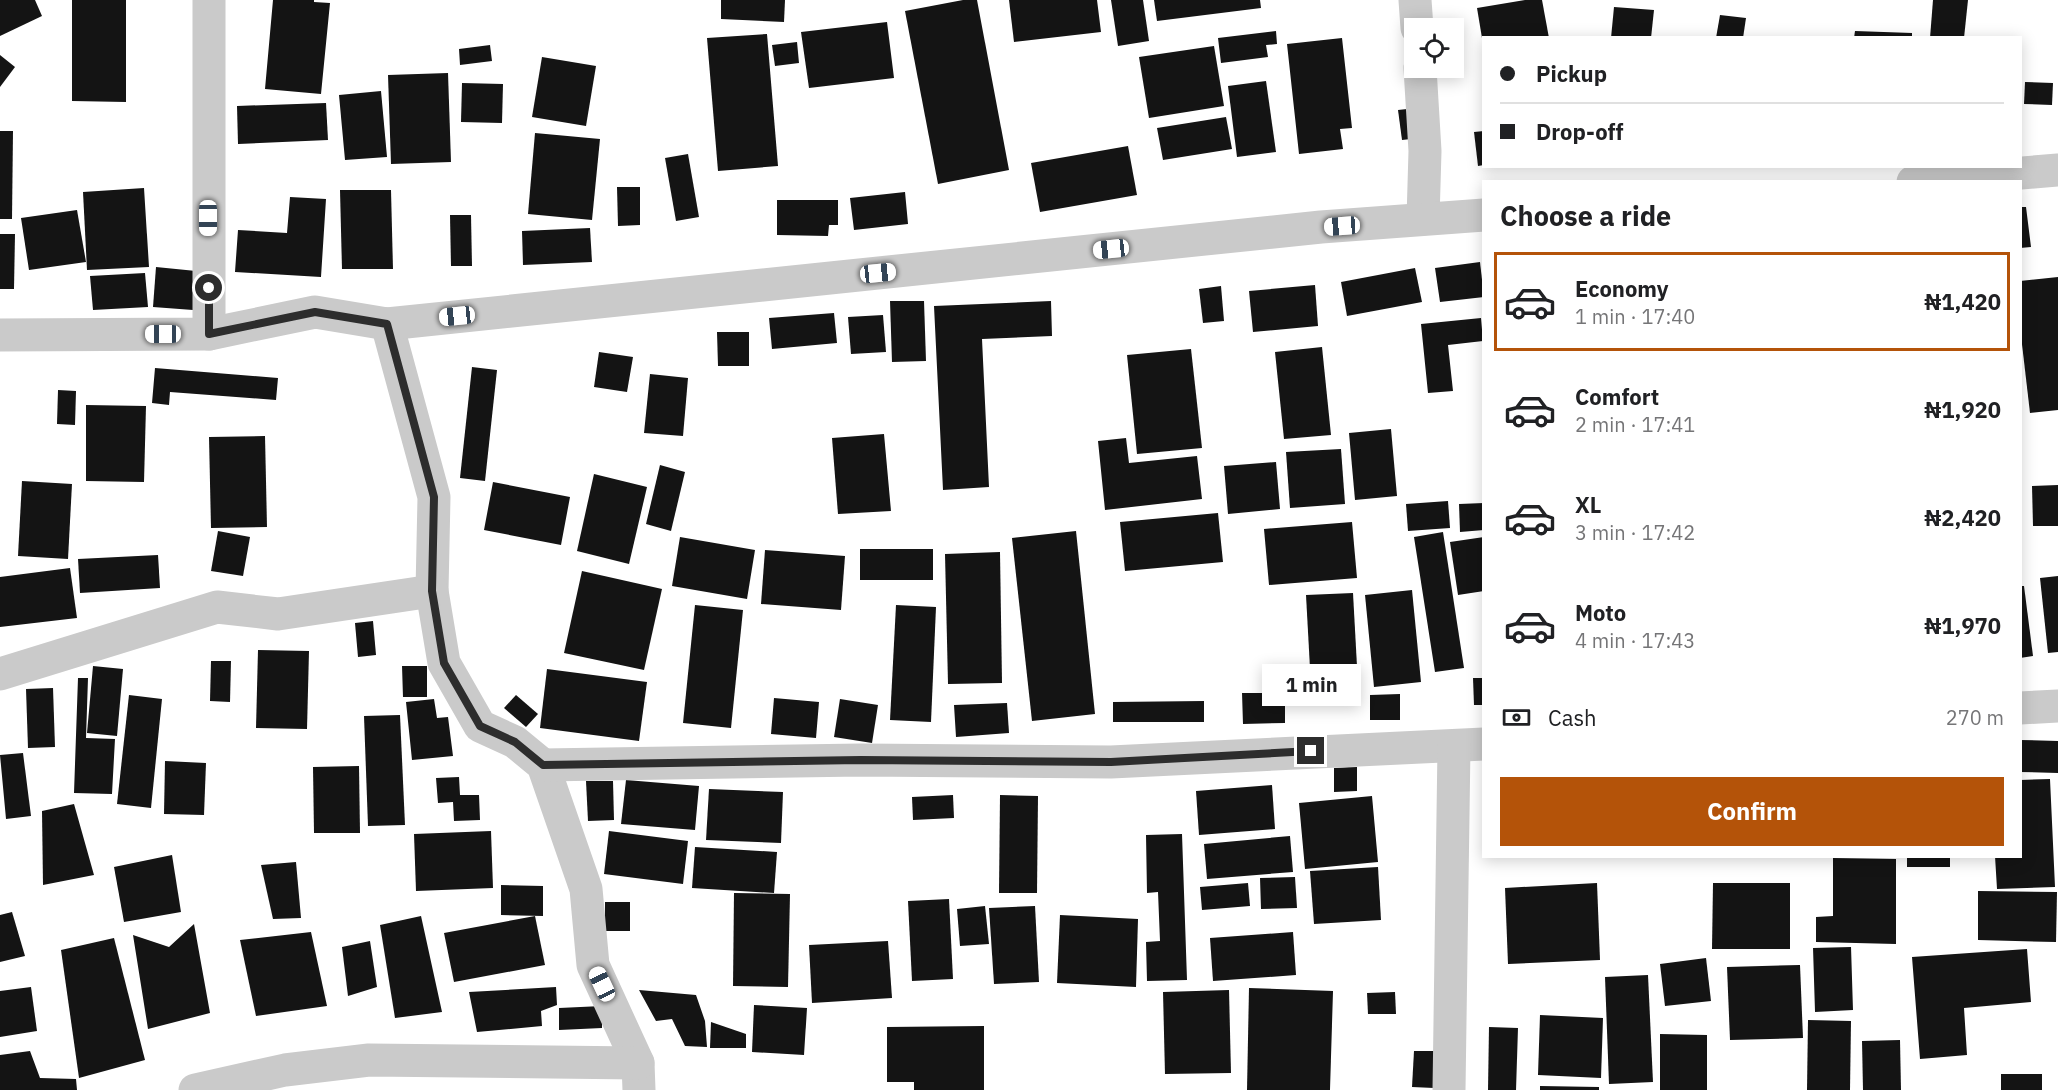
<!DOCTYPE html>
<meta charset="utf-8">
<style>
:root{--surface:#fff;--page:#f6f6f6;--text:#202124;--muted:#757577;--line:#e0e0e0;--accent:#b45309}
body{margin:0;font-family:"IBM Plex Sans",sans-serif;background:var(--page);color:var(--text);height:100vh;display:flex;flex-direction:column;font-size:22px;white-space:nowrap}
*{box-sizing:border-box;margin:0}
p{font-size:20px;color:var(--muted)}
.icon{flex:none;width:33px;height:33px;fill:none;stroke:currentColor;stroke-width:2;stroke-linecap:round;stroke-linejoin:round}
.map{position:relative;flex:1;overflow:hidden}
.side{position:absolute;left:1482px;top:180px;width:540px;height:678px;display:flex;flex-direction:column;background:var(--surface);border-radius:0px;box-shadow:0 3px 15px #0003}
.side>*{flex:none}
.guide{position:absolute;left:1482px;top:36px;width:540px;height:132px;border-radius:0px;box-shadow:0 3px 15px #0003;display:grid;align-content:center;height:132px;padding:0 18px;background:var(--surface)}
.fabs{position:absolute;left:1404px;top:18px;display:grid;gap:12px}
.fabs a{display:grid;place-items:center;width:60px;height:60px;border-radius:0px;background:var(--surface);box-shadow:0 3px 15px #0003;font-size:30px}
.end{position:absolute;width:27px;height:27px;margin:-14px;border:8px solid #2d2d2d;background:#fff;box-shadow:0 0 0 3px #fff}
.from{border-radius:50%}
.bubble{position:absolute;height:42px;border-radius:0px;background:var(--surface);box-shadow:0 3px 15px #0003;font-size:20px;font-weight:800;line-height:42px;text-align:center}
.car{position:absolute;width:18px;height:36px;margin:-18px -9px;border-radius:8px;box-shadow:0 0 4px 2px #0007;background:linear-gradient(#fff 24%,#345 0 40%,#fff 0 76%,#345 0 86%,#fff 0)}
.guide b{display:flex;align-items:center;gap:21px;height:57px;font-size:22px}
.guide b+b{border-top:2px solid var(--line)}
.guide i{width:15px;height:15px;background:var(--text)}
ul{padding:0;list-style:none}
li{display:flex;align-items:center;gap:18px;height:99px;margin:0 12px 9px;padding:0 6px;border:3px solid transparent;border-radius:0px}
li div{flex:1}
li b{display:block;font-size:22px}
li em{font-style:normal;font-weight:800}
li.current{border-color:var(--accent)}
li>.icon{width:54px;height:54px;stroke-width:1.5}
h2{padding:0 18px;font-size:27px;line-height:72px}
.pay{display:flex;align-items:center;gap:15px;height:66px;padding:0 18px;font-size:22px}
.pay p{margin-inline-start:auto}
.primary-button{display:flex;gap:12px;margin-top:auto;padding:12px 18px}
.primary-button a{flex:1;height:69px;border-radius:0px;background:var(--accent);color:#fff;font-size:24px;font-weight:800;line-height:69px;text-align:center}
.map>svg:first-child{display:block}
</style>
<div class="map">
<svg width="2058" height="1090" viewBox="0 0 2058 1090">
<rect width="100%" height="100%" fill="#fff"/>
<g fill="#141414">
<polygon points="0,0 35,0 42,16 0,36"/>
<polygon points="72,0 126,0 126,102 72,101"/>
<polygon points="273,0 314,0 314,2 330,3 321,94 265,89"/>
<polygon points="721,0 785,0 784,22 721,19"/>
<polygon points="963,0 977,0 1009,170 938,184 905,11"/>
<polygon points="1009,0 1097,0 1101,32 1014,42"/>
<polygon points="1111,0 1143,0 1149,41 1118,46"/>
<polygon points="1154,0 1260,0 1261,8 1157,21"/>
<polygon points="1525,0 1542,0 1549,38 1482,38 1477,8"/>
<polygon points="1933,0 1968,0 1964,38 1930,38"/>
<polygon points="1614,7 1654,10 1651,38 1611,38"/>
<polygon points="1720,15 1746,18 1743,38 1716,38"/>
<polygon points="887,22 894,78 809,88 801,32"/>
<polygon points="1276,31 1277,44 1266,45 1268,57 1221,63 1218,38"/>
<polygon points="1855,31 1912,33 1912,38 1854,38"/>
<polygon points="767,34 778,166 718,171 707,38"/>
<polygon points="1342,38 1352,128 1340,129 1343,149 1299,154 1287,44"/>
<polygon points="797,42 799,63 775,66 772,45"/>
<polygon points="490,45 492,61 460,65 459,49"/>
<polygon points="1214,46 1224,106 1149,118 1139,57"/>
<polygon points="0,55 15,67 0,87"/>
<polygon points="542,57 596,66 586,126 532,117"/>
<polygon points="448,73 451,162 391,164 388,75"/>
<polygon points="1266,81 1276,152 1237,157 1228,86"/>
<polygon points="2025,82 2053,83 2052,105 2024,104"/>
<polygon points="462,83 503,84 502,123 461,122"/>
<polygon points="381,91 387,157 345,160 339,95"/>
<polygon points="326,103 328,140 238,144 237,106"/>
<polygon points="1416,108 1420,138 1402,140 1398,110"/>
<polygon points="1226,117 1232,149 1163,160 1157,128"/>
<polygon points="0,131 13,131 12,219 0,219"/>
<polygon points="1484,131 1484,165 1478,166 1474,132"/>
<polygon points="535,133 600,139 592,220 528,214"/>
<polygon points="1128,146 1137,195 1040,212 1031,163"/>
<polygon points="688,154 699,217 676,221 665,158"/>
<polygon points="617,187 640,187 640,225 618,226"/>
<polygon points="144,188 149,267 87,270 83,192"/>
<polygon points="340,190 391,190 393,269 342,269"/>
<polygon points="905,192 908,224 854,230 850,198"/>
<polygon points="290,197 326,199 321,277 235,272 238,230 287,233"/>
<polygon points="777,200 838,200 838,225 829,225 828,236 777,235"/>
<polygon points="2020,207 2026,207 2031,247 2020,248"/>
<polygon points="77,210 86,262 29,270 21,218"/>
<polygon points="450,215 471,215 472,266 451,266"/>
<polygon points="590,228 592,262 523,265 522,231"/>
<polygon points="0,234 15,234 14,289 0,289"/>
<polygon points="1480,262 1484,297 1440,302 1435,268"/>
<polygon points="156,267 196,271 193,310 153,307"/>
<polygon points="1415,268 1422,302 1347,316 1341,282"/>
<polygon points="145,273 148,307 93,310 90,276"/>
<polygon points="2058,277 2058,410 2030,413 2020,327 2020,281"/>
<polygon points="1315,285 1318,326 1253,332 1249,291"/>
<polygon points="1221,286 1224,321 1203,323 1199,289"/>
<polygon points="890,301 924,301 926,361 892,362"/>
<polygon points="1051,301 1052,336 982,339 989,487 943,490 934,306"/>
<polygon points="834,313 837,343 772,349 769,318"/>
<polygon points="883,315 886,352 851,354 848,317"/>
<polygon points="1481,318 1483,341 1448,345 1453,391 1428,393 1421,324"/>
<polygon points="717,332 749,332 749,366 718,366"/>
<polygon points="1322,347 1331,435 1284,439 1275,352"/>
<polygon points="1191,349 1202,448 1137,454 1127,355"/>
<polygon points="599,352 633,357 627,392 594,387"/>
<polygon points="472,367 497,370 485,481 460,478"/>
<polygon points="155,368 278,378 276,400 170,392 169,405 152,403"/>
<polygon points="650,374 688,378 683,436 644,433"/>
<polygon points="58,390 76,391 75,425 57,424"/>
<polygon points="86,405 146,406 144,482 86,481"/>
<polygon points="1391,429 1397,496 1355,500 1349,433"/>
<polygon points="884,434 891,511 838,514 832,438"/>
<polygon points="265,436 267,527 211,528 209,437"/>
<polygon points="1126,438 1129,463 1197,456 1202,499 1105,510 1098,441"/>
<polygon points="1341,449 1345,504 1290,508 1286,452"/>
<polygon points="1276,462 1280,509 1228,514 1224,466"/>
<polygon points="660,465 685,472 671,531 646,524"/>
<polygon points="594,474 647,487 629,564 577,551"/>
<polygon points="22,481 72,484 68,559 18,556"/>
<polygon points="493,482 570,497 561,545 484,530"/>
<polygon points="2058,485 2058,526 2033,526 2032,486"/>
<polygon points="1448,501 1450,528 1408,531 1406,504"/>
<polygon points="1484,503 1484,530 1460,532 1459,504"/>
<polygon points="1218,513 1223,562 1125,571 1120,522"/>
<polygon points="1352,522 1357,578 1269,585 1264,529"/>
<polygon points="218,531 250,537 243,576 211,571"/>
<polygon points="1076,531 1095,714 1032,721 1012,538"/>
<polygon points="1443,532 1464,668 1435,672 1414,537"/>
<polygon points="680,537 755,550 747,599 672,586"/>
<polygon points="1484,537 1484,591 1458,595 1450,542"/>
<rect x="860" y="549" width="73" height="31"/>
<polygon points="765,550 845,556 841,610 761,604"/>
<polygon points="1000,552 1002,683 948,684 945,554"/>
<polygon points="158,555 160,588 80,593 78,559"/>
<polygon points="70,568 77,618 0,627 0,577"/>
<polygon points="582,571 662,589 644,670 564,653"/>
<polygon points="2058,576 2058,652 2048,653 2040,578"/>
<polygon points="2020,586 2024,586 2033,656 2020,658"/>
<polygon points="1412,590 1421,682 1374,687 1365,595"/>
<polygon points="1353,593 1359,703 1312,705 1306,595"/>
<polygon points="695,605 743,610 731,728 683,723"/>
<polygon points="896,605 936,607 931,722 890,720"/>
<polygon points="373,621 376,655 358,657 355,623"/>
<polygon points="258,650 309,651 307,729 256,728"/>
<polygon points="211,661 231,661 230,702 210,701"/>
<polygon points="93,666 123,669 117,736 87,733"/>
<polygon points="402,666 427,666 427,697 403,697"/>
<polygon points="547,669 647,682 639,741 540,728"/>
<polygon points="78,678 88,678 86,738 115,739 112,794 74,793"/>
<polygon points="1473,678 1484,678 1484,705 1474,705"/>
<polygon points="53,688 55,747 28,748 26,689"/>
<polygon points="1242,693 1285,693 1285,723 1243,724"/>
<polygon points="1400,694 1400,720 1370,720 1370,695"/>
<polygon points="129,695 162,699 151,808 117,804"/>
<polygon points="516,695 538,714 526,727 504,708"/>
<polygon points="774,698 819,702 816,738 771,734"/>
<polygon points="434,699 437,718 448,717 453,756 412,760 406,702"/>
<polygon points="840,699 878,705 872,743 834,737"/>
<polygon points="1204,701 1204,722 1113,722 1113,702"/>
<polygon points="1007,703 1009,733 956,737 954,705"/>
<polygon points="400,715 405,825 368,826 364,716"/>
<polygon points="2020,740 2058,741 2058,773 2020,772"/>
<polygon points="23,753 31,816 6,819 0,755"/>
<polygon points="165,761 206,763 204,815 164,814"/>
<polygon points="359,766 360,833 314,833 313,767"/>
<polygon points="1357,767 1357,791 1334,792 1334,768"/>
<polygon points="459,777 460,795 479,795 480,820 454,821 453,802 438,803 436,778"/>
<polygon points="2050,779 2055,887 1997,889 1995,856 2020,856 2020,780"/>
<polygon points="626,780 699,786 695,830 621,824"/>
<polygon points="586,781 613,781 614,820 588,821"/>
<polygon points="1272,785 1275,829 1199,835 1196,791"/>
<polygon points="709,789 783,792 781,843 706,840"/>
<polygon points="953,795 954,818 913,820 912,797"/>
<polygon points="1000,795 1038,796 1037,893 999,893"/>
<polygon points="1372,796 1378,862 1305,869 1299,803"/>
<polygon points="74,804 94,875 43,885 42,811"/>
<polygon points="491,831 493,888 416,891 414,834"/>
<polygon points="609,831 688,841 683,884 604,874"/>
<polygon points="1182,834 1187,980 1147,981 1146,942 1160,941 1158,892 1147,893 1146,835"/>
<polygon points="1290,836 1293,872 1207,879 1204,844"/>
<polygon points="695,847 777,852 774,893 692,888"/>
<polygon points="172,855 181,912 124,922 114,867"/>
<rect x="1907" y="856" width="43" height="11"/>
<polygon points="1833,858 1896,859 1896,944 1816,942 1816,917 1833,916"/>
<polygon points="296,862 301,918 273,919 261,865"/>
<polygon points="1378,867 1381,920 1314,924 1310,871"/>
<polygon points="1295,877 1297,908 1261,909 1260,878"/>
<polygon points="1248,883 1250,906 1202,910 1200,887"/>
<polygon points="1597,883 1600,960 1508,964 1505,888"/>
<polygon points="1713,883 1790,883 1790,949 1712,949"/>
<polygon points="501,885 543,886 543,916 501,915"/>
<polygon points="1978,891 2057,892 2056,942 1978,940"/>
<polygon points="734,893 790,894 788,987 733,986"/>
<polygon points="949,899 953,979 912,981 908,901"/>
<rect x="605" y="902" width="25" height="29"/>
<polygon points="985,906 989,944 960,946 957,909"/>
<polygon points="1035,906 1039,982 994,984 989,908"/>
<polygon points="12,912 25,956 0,962 0,915"/>
<polygon points="1060,915 1138,919 1136,987 1057,983"/>
<polygon points="421,916 442,1012 395,1018 380,925"/>
<polygon points="535,916 545,965 454,982 444,933"/>
<polygon points="194,924 210,1013 148,1029 133,935 169,947"/>
<polygon points="311,932 327,1006 256,1016 240,940"/>
<polygon points="1293,932 1296,975 1213,981 1210,938"/>
<polygon points="114,938 145,1060 79,1078 61,950"/>
<polygon points="370,941 377,987 348,996 342,947"/>
<polygon points="888,941 892,998 812,1003 809,945"/>
<polygon points="1851,947 1853,1010 1815,1012 1813,948"/>
<polygon points="2027,949 2031,1002 1964,1008 1967,1055 1920,1059 1912,957"/>
<polygon points="1706,958 1711,1001 1665,1006 1660,964"/>
<polygon points="1800,965 1803,1038 1730,1040 1727,967"/>
<polygon points="1648,975 1653,1082 1609,1084 1605,977"/>
<polygon points="31,987 37,1031 0,1037 0,991"/>
<polygon points="556,987 557,1005 541,1011 542,1026 477,1032 469,992"/>
<polygon points="1249,988 1333,991 1330,1090 1247,1090"/>
<polygon points="639,990 696,995 705,1021 707,1047 685,1046 672,1019 656,1021"/>
<polygon points="1229,990 1231,1073 1165,1074 1163,992"/>
<polygon points="1395,992 1396,1014 1368,1014 1367,993"/>
<polygon points="754,1005 807,1008 804,1055 752,1052"/>
<polygon points="602,1006 602,1028 559,1030 559,1008"/>
<polygon points="1540,1015 1603,1018 1601,1078 1538,1075"/>
<polygon points="1808,1020 1851,1021 1850,1090 1807,1090"/>
<polygon points="711,1022 746,1034 746,1048 710,1048"/>
<polygon points="984,1026 984,1090 914,1090 914,1082 887,1082 887,1027"/>
<polygon points="1489,1027 1518,1028 1516,1090 1488,1090"/>
<polygon points="1660,1034 1707,1035 1707,1090 1660,1090"/>
<polygon points="1900,1040 1901,1090 1863,1090 1862,1041"/>
<polygon points="30,1051 40,1078 76,1079 77,1090 0,1090 0,1055"/>
<polygon points="1414,1051 1435,1051 1434,1088 1412,1087"/>
<rect x="2001" y="1074" width="41" height="16"/>
<polygon points="1540,1086 1599,1087 1599,1090 1540,1090"/>
</g>
<g fill="none" stroke-linecap="round" stroke-linejoin="round">
<g stroke="#cacaca" stroke-width="33">
<polyline points="209,0 209,334"/>
<polyline points="1415,0 1417,28"/>
<polyline points="1420,68 1425,151 1423,219"/>
<polyline points="387,324 434,497 432,591 444,663 480,726 515,742 543,765 586,889 593,965 638,1063 639,1090"/>
<polyline points="0,674 217,607 278,614 432,591"/>
<polyline points="2020,708 2058,706"/>
<polyline points="543,765 861,760 1111,762 1484,744"/>
<polyline points="195,1090 285,1070 369,1060 638,1063"/>
<polyline points="1449,1090 1454,746"/>
</g>
<g stroke="#cacaca" stroke-width="33">
<polyline points="1913,182 2058,170"/>
<polyline points="0,335 209,334 315,312 387,324 1321,227 1484,215"/>
</g>
</g>
<g fill="none" stroke-linecap="round" stroke-linejoin="round">
<polyline stroke="#2d2d2d" stroke-width="8" points="209,288 209,334 315,312 387,324 434,497 432,591 444,663 480,726 515,742 543,765 861,760 1111,762 1311,751"/>
</g>
</svg>
<div class="fabs">
<a><svg class="icon" aria-label="locate" viewBox="0 0 24 24"><circle cx="12" cy="12" r="6"/><path d="M12 2v4M12 18v4M2 12h4M18 12h4"/></svg></a>
</div>
<i class="end from" style="left:209px;top:288px"></i>
<i class="end" style="left:1311px;top:751px"></i>
<div class="bubble" style="left:1262px;top:664px;width:99px">1 min</div>
<i class="car" style="left:208px;top:218px;rotate:180deg"></i>
<i class="car" style="left:1342px;top:226px;rotate:266deg"></i>
<i class="car" style="left:1111px;top:249px;rotate:264deg"></i>
<i class="car" style="left:878px;top:273px;rotate:84deg"></i>
<i class="car" style="left:457px;top:316px;rotate:264deg"></i>
<i class="car" style="left:163px;top:334px;rotate:270deg"></i>
<i class="car" style="left:602px;top:984px;rotate:335deg"></i>
<div class="guide">
<b><i class="from"></i>Pickup</b>
<b><i></i>Drop-off</b>
</div>
<section class="side">
<h2>Choose a ride</h2>
<ul>
<li class="current"><svg class="icon" aria-label="car" viewBox="0 0 24 24"><path d="M5 17H2v-5l4-1 3-4h7l3 4 3 1v5h-3M9 17h6M6 11h13"/><circle cx="7" cy="17" r="2"/><circle cx="17" cy="17" r="2"/></svg><div><b>Economy</b><p>1 min · 17:40</p></div><em>₦1,420</em></li>
<li><svg class="icon" aria-label="car" viewBox="0 0 24 24"><path d="M5 17H2v-5l4-1 3-4h7l3 4 3 1v5h-3M9 17h6M6 11h13"/><circle cx="7" cy="17" r="2"/><circle cx="17" cy="17" r="2"/></svg><div><b>Comfort</b><p>2 min · 17:41</p></div><em>₦1,920</em></li>
<li><svg class="icon" aria-label="car" viewBox="0 0 24 24"><path d="M5 17H2v-5l4-1 3-4h7l3 4 3 1v5h-3M9 17h6M6 11h13"/><circle cx="7" cy="17" r="2"/><circle cx="17" cy="17" r="2"/></svg><div><b>XL</b><p>3 min · 17:42</p></div><em>₦2,420</em></li>
<li><svg class="icon" aria-label="car" viewBox="0 0 24 24"><path d="M5 17H2v-5l4-1 3-4h7l3 4 3 1v5h-3M9 17h6M6 11h13"/><circle cx="7" cy="17" r="2"/><circle cx="17" cy="17" r="2"/></svg><div><b>Moto</b><p>4 min · 17:43</p></div><em>₦1,970</em></li>
</ul>
<div class="pay"><svg class="icon" aria-label="cash" viewBox="0 0 24 24"><path d="M3 7h18v10H3z"/><circle cx="12" cy="12" r="2"/></svg>Cash<p>270 m</p></div>
<div class="primary-button"><a>Confirm</a></div>
</section>
</div>
